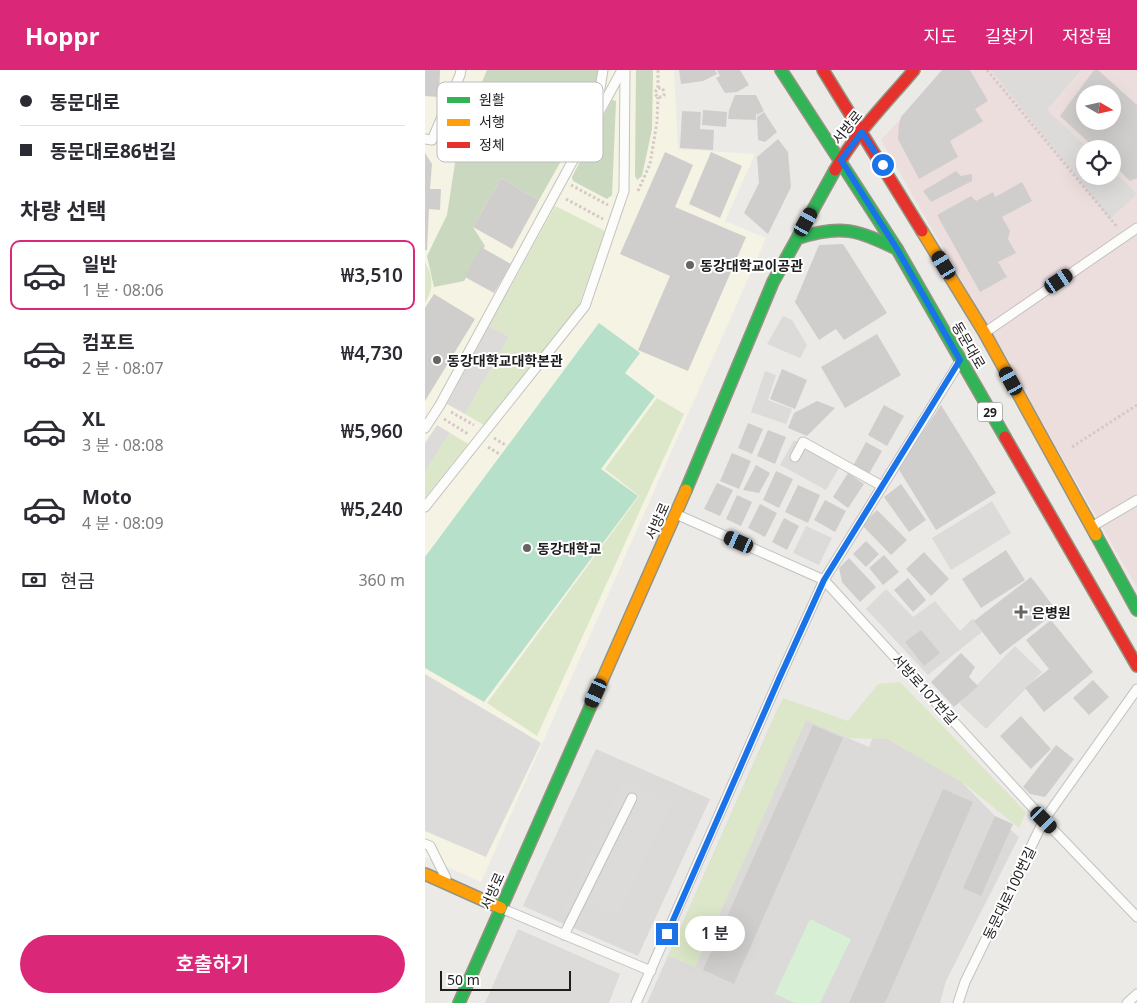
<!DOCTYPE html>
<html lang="ko">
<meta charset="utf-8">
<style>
:root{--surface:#fff;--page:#f2f2f3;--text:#2b2b33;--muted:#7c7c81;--line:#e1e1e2;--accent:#db2777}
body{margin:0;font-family:"Noto Sans","Noto Sans KR",sans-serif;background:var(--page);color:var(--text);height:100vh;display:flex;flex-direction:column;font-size:19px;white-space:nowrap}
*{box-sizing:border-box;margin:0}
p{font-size:16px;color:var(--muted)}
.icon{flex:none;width:28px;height:28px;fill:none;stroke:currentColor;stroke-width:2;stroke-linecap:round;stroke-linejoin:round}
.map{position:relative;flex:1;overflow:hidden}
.side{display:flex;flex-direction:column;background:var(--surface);width:425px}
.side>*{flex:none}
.banner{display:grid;align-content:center;height:110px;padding:0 20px;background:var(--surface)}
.needle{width:32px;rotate:99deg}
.controls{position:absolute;left:651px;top:15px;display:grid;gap:10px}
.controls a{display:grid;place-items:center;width:45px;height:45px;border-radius:50%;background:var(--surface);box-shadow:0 5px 20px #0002;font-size:25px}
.scale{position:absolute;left:15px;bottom:12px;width:131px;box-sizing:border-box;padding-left:5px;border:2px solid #1e1e1e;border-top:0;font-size:14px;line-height:18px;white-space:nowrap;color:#1e1e1e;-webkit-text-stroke:4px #fff;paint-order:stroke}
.end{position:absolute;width:22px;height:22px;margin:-11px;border:6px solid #1a73e8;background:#fff;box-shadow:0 0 0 2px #fff}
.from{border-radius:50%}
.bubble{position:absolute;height:35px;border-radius:18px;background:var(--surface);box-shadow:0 5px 20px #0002;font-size:16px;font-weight:600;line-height:35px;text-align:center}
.car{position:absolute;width:15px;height:30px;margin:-15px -8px;border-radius:6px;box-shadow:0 0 4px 1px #0007;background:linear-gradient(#222 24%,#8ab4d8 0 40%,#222 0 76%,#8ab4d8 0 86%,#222 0)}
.banner b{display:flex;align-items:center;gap:18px;height:48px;font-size:19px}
.banner b+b{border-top:1px solid var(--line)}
.banner i{width:12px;height:12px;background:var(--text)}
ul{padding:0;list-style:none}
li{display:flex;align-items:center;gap:15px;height:70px;margin:0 10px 8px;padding:0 10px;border:2px solid transparent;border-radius:10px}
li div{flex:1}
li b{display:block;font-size:19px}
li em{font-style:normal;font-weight:600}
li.selected{border-color:var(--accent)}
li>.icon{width:45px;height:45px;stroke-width:1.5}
h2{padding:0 20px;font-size:22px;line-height:60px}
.pay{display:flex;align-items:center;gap:12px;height:55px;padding:0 20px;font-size:19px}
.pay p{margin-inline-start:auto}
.cta{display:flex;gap:10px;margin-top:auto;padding:10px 20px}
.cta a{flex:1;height:58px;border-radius:30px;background:var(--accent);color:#fff;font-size:20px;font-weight:600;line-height:58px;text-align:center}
header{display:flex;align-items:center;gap:30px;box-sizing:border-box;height:70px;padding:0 25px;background:var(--accent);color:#fff}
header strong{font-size:24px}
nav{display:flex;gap:28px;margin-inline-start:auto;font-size:18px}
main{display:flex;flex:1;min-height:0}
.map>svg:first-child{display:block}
</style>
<header>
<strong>Hoppr</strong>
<nav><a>지도</a><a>길찾기</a><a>저장됨</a></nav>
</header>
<main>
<section class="side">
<div class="banner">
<b><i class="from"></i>동문대로</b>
<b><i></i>동문대로86번길</b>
</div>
<h2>차량 선택</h2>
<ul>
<li class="selected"><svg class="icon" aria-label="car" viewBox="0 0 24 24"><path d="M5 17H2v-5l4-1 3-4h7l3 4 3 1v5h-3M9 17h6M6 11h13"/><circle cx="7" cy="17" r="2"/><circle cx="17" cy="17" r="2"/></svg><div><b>일반</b><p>1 분 · 08:06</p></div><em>₩3,510</em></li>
<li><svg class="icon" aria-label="car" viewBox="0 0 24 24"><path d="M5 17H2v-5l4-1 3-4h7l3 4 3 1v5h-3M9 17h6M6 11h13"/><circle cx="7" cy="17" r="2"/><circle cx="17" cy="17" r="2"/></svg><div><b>컴포트</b><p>2 분 · 08:07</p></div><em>₩4,730</em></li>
<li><svg class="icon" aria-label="car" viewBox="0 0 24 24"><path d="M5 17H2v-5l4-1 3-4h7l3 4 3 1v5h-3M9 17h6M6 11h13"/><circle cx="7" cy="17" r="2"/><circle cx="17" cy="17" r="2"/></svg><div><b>XL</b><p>3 분 · 08:08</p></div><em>₩5,960</em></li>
<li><svg class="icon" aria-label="car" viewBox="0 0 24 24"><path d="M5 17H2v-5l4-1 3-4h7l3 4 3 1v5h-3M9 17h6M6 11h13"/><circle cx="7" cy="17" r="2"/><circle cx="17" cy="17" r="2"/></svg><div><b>Moto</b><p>4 분 · 08:09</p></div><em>₩5,240</em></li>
</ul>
<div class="pay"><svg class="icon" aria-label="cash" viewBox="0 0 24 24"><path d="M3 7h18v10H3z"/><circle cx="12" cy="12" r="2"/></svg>현금<p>360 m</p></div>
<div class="cta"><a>호출하기</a></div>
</section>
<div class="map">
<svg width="712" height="933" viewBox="0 0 712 933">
<rect width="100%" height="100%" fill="#eceae7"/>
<g fill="#dbdad8">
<polygon points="461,635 570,746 594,767 521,911 515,933 222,933 353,638 444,677"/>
<polygon points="171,679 285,729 213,886 98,836"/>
</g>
<path fill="#eddede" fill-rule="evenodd" d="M520 0H712V518L456 70ZM660 24H688V51H660ZM660 79H688V106H660Z"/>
<polygon fill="#f5f3e3" points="0,0 249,0 253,79 330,84 300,151 341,168 56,812 0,787"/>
<g fill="#dbe7c8">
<polygon points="130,136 180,161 153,238 59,355 40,344 84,267 64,256"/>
<path d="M0 192C8 205 9 220 0 233Z"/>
<polygon points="232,328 259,344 112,666 62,633 214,426 180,399"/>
<polygon points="25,363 43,374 0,428 0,402"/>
<polygon points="475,612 601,742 594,758 541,715 462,669 424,668 381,650 314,802 270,897 243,886 358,628 423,651 453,614"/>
</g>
<g fill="#c9d8be">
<polygon points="62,0 173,0 171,29 114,130 76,108 48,157 60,176 39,211 9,217 2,186 22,145 34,67"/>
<polygon points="211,0 228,0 228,3 227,59 217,106 212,110 210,106"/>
<polygon points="187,30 191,31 187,125 182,129 148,111 147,107"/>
</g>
<polygon fill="#d7f0d5" points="385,849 426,869 395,933 370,933 350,924"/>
<polygon fill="#b6e0ca" points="174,253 215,283 200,303 230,326 176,399 213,426 59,632 0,598 0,487"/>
<g fill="#dcdbda">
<polygon points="566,0 656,0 622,40 664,79 660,79 660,106 688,106 688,101 712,124 685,149"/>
<polygon points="358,246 367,250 382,275 375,288 342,274"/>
<polygon points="64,256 84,267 40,344 22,334"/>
<polygon points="340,301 351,305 343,330 367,339 361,354 326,342"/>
<polygon points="12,355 25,363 0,402 0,373"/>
<polygon points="369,370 415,396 401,420 355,395"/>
<polygon points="567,431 586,463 526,500 507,468"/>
<polygon points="381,456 407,468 394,495 368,483"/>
<polygon points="461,519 488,547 510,531 535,561 548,548 557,562 503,605 441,539"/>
<polygon points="590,576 617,602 561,659 534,633"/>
<polygon points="0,604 116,673 61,787 0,761"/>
<polygon points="199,710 247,733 193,847 158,830 149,847 137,842"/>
<polygon points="93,859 195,904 184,933 60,933"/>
</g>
<g fill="#d0cecc" fill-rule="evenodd">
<polygon points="0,0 15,0 14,27 0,26"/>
<polygon points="254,0 290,0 292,4 278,11 256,14"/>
<polygon points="292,0 315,0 324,15 312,22 300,23 291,8 295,6"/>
<polygon points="517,0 545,0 563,31 550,39 558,51 525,71 533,87 494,109 473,69 474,54 476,47"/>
<path d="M669 0H673L712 35V108L705 111 688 94V79H671L635 46ZM660 24H688V51H660Z"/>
<polygon points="310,25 331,25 339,41 332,45 331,42 331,50 303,49 304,40"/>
<polygon points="278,40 302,42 301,57 277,55"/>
<polygon points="257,41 276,42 275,59 289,60 288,80 255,78"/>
<polygon points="339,42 352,62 340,72 333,70 332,47"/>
<polygon points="353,69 363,82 366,117 343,164 319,143 334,113 332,87"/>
<polygon points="240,82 268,95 250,137 321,167 263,301 213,280 245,206 195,184"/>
<polygon points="286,82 317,96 295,148 264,134"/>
<polygon points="0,83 7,94 5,119 16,119 15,140 4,139 2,180 0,180"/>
<polygon points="531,101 536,106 547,104 547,111 506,132 498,121"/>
<polygon points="76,108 114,130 87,179 48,157"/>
<polygon points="597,112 607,131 577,147 585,161 583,169 591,183 573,192 582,207 555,222 512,145 546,126 551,131 568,122 570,127"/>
<polygon points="418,174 462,243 419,270 411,259 394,270 370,232 394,175"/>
<polygon points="56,177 86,194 69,223 40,207"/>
<polygon points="9,224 50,249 0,331 0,238"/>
<polygon points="452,264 476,305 420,338 396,297"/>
<polygon points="357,299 382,310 370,339 345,329"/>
<polygon points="392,331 410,338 382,366 363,358 369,343"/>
<polygon points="459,335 479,346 462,376 443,365"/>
<polygon points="516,335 571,423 511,460 473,398"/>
<polygon points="323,353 338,359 327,384 313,378"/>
<polygon points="343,360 361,367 350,394 332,386"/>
<polygon points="441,372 457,381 444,404 428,396"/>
<polygon points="307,383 326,391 314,419 295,411"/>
<polygon points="331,395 345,403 334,423 318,420"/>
<polygon points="351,401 368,409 354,438 338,430"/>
<polygon points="423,403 439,414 423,438 408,427"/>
<polygon points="292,413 308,420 295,446 279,439"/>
<polygon points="476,414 501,450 484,462 459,427"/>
<polygon points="373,415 395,425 383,453 360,442"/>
<polygon points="312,425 327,432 316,456 301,449"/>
<polygon points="400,430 421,441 410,462 389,450"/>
<polygon points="335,434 352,443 340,467 323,458"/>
<polygon points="452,440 482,470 466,485 437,455"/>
<polygon points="359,448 374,456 362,480 347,472"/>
<polygon points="441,471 454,484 441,497 428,484"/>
<polygon points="581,480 600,510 556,538 537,509"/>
<polygon points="499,482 524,509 506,526 481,499"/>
<polygon points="459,485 474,502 458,515 444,498"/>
<polygon points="424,488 451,517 435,532 417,512 414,498"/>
<polygon points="606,507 632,541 575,585 549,551"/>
<polygon points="483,508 501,530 488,542 469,520"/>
<polygon points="626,550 668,602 619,642 600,618 624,599 601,570"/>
<polygon points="496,560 515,583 499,596 480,572"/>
<polygon points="536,583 550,597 544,607 553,616 529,637 506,612"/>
<polygon points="668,610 684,627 664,645 648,628"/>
<polygon points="596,646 626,679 606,699 575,666"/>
<polygon points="388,655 418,668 309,914 278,900"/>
<polygon points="631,675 649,689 620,727 605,724 598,717"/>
<polygon points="518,719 548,732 460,933 424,933"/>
<polygon points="570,746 588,754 556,826 538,818"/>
</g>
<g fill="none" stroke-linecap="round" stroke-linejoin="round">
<g stroke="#c3c2c1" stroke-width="11">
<g id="lane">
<polyline points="171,43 178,0"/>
<polyline points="0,69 7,70 35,5 36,0"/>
<polyline points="562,261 712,158"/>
<polyline points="0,358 15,335 197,0"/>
<polyline points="370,387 378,372 457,416"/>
<polyline points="0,437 160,236 199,121 200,0"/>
<polyline points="253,445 399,510 619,750 712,847"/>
<polyline points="668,456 712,430"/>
<polyline points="0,774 5,776 21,808"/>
<polyline points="78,839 226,901"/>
<polyline points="139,865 207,728"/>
<polyline points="211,933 354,609 399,510 534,293"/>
<polyline points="533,933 540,912 619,750 712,619"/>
<polyline points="702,933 712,924"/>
</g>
</g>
<g stroke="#949481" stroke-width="14">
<g id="fast">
<polyline points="356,0 472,179 580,367"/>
<path d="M373 168C417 154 432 160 472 179"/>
<polyline points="261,420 348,212 410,100"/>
<polyline points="671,465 712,540"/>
<polyline points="34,933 167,633"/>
</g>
</g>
<g stroke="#949481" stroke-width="14">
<g id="slow">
<polyline points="497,161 559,262 671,465"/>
<polyline points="167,633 261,420"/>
<polyline points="0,804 76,838"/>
</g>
</g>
<g stroke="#949481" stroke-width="14">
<g id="jam">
<polyline points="398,0 497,161"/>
<path d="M410 100C429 65 463 31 489 0"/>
<polyline points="580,367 712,596"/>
</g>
</g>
<g stroke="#d5c8c7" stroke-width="3" stroke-dasharray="2.5 2.5" stroke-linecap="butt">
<polyline points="562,0 693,158"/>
<polyline points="233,18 237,18 239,21 239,25 237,27 232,27 230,22 233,18 233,0"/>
<polyline points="146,115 183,135"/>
<polyline points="213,121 225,94 232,52 233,27"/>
<polyline points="141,129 178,149"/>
<polyline points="26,342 49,355"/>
<polyline points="19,349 43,364"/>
<polyline points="69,368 82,376"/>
<polyline points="63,377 76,385"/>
<polyline points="647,377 712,335"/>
</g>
<use href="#lane" stroke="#fcfcfb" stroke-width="9"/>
<use href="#fast" stroke="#30b455" stroke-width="11"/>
<use href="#slow" stroke="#ff9f0a" stroke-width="11"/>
<use href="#jam" stroke="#e5322d" stroke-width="11"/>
</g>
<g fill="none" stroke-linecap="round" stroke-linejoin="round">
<polyline stroke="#1a73e8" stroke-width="6" points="242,864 354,609 399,510 535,290 472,179 416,90 437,62 458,95"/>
</g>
<g fill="#666564" stroke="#fff" stroke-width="2">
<circle cx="265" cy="195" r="5"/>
<circle cx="12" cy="290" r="5"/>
<circle cx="102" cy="478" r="5"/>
<path d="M593.5 534.5h5v5h5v5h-5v5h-5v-5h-5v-5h5z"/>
</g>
<g text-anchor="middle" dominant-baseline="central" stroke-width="4" stroke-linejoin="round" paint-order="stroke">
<rect fill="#fff" stroke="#626262" stroke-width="1" x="552.5" y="332.5" width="25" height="19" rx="4"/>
<g font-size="12" font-weight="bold" fill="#1e1e1e">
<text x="565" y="342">29</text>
</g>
<g font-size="14" fill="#1e1e1e" stroke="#fff">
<text transform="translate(422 57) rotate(-51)">서방로</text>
<text transform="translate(544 275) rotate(60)">동문대로</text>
<text transform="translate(232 451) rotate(-66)">서방로</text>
<text transform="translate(500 619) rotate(48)">서방로107번길</text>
<text transform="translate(67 821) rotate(-66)">서방로</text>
<text transform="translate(584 823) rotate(-64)">동문대로100번길</text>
</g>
<g font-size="14" font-weight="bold" fill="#1e1e1e" stroke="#fff" text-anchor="start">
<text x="275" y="195">동강대학교이공관</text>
<text x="22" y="290">동강대학교대학본관</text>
<text x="112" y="478">동강대학교</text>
<text x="607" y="542">은병원</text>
</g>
</g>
<rect x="12" y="12" width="166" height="80" rx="8" fill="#fff" stroke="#bcbcbc" stroke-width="1"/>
<rect x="22" y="27" width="23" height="6" fill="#30b455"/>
<rect x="22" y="49" width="23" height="7" fill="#ff9f0a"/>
<rect x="22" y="72" width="23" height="6" fill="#e5322d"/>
<g font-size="14" fill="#1e1e1e">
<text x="54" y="35">원활</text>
<text x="54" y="57">서행</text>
<text x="54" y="80">정체</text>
</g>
</svg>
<div class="controls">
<a><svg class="needle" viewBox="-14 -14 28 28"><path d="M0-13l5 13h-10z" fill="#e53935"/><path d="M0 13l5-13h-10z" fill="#7c7c81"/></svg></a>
<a><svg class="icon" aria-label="locate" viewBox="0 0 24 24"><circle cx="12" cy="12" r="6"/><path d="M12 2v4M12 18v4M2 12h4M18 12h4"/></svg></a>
</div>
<div class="scale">50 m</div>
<i class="end from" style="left:458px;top:95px"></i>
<i class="end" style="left:242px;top:864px"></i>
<div class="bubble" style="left:260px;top:846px;width:60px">1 분</div>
<i class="car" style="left:381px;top:152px;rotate:29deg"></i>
<i class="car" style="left:519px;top:195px;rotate:329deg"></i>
<i class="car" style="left:634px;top:211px;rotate:56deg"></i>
<i class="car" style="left:586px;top:311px;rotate:331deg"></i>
<i class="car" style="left:314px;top:472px;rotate:294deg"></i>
<i class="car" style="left:171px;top:623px;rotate:204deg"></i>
<i class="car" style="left:619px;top:750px;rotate:136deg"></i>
</div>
</main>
